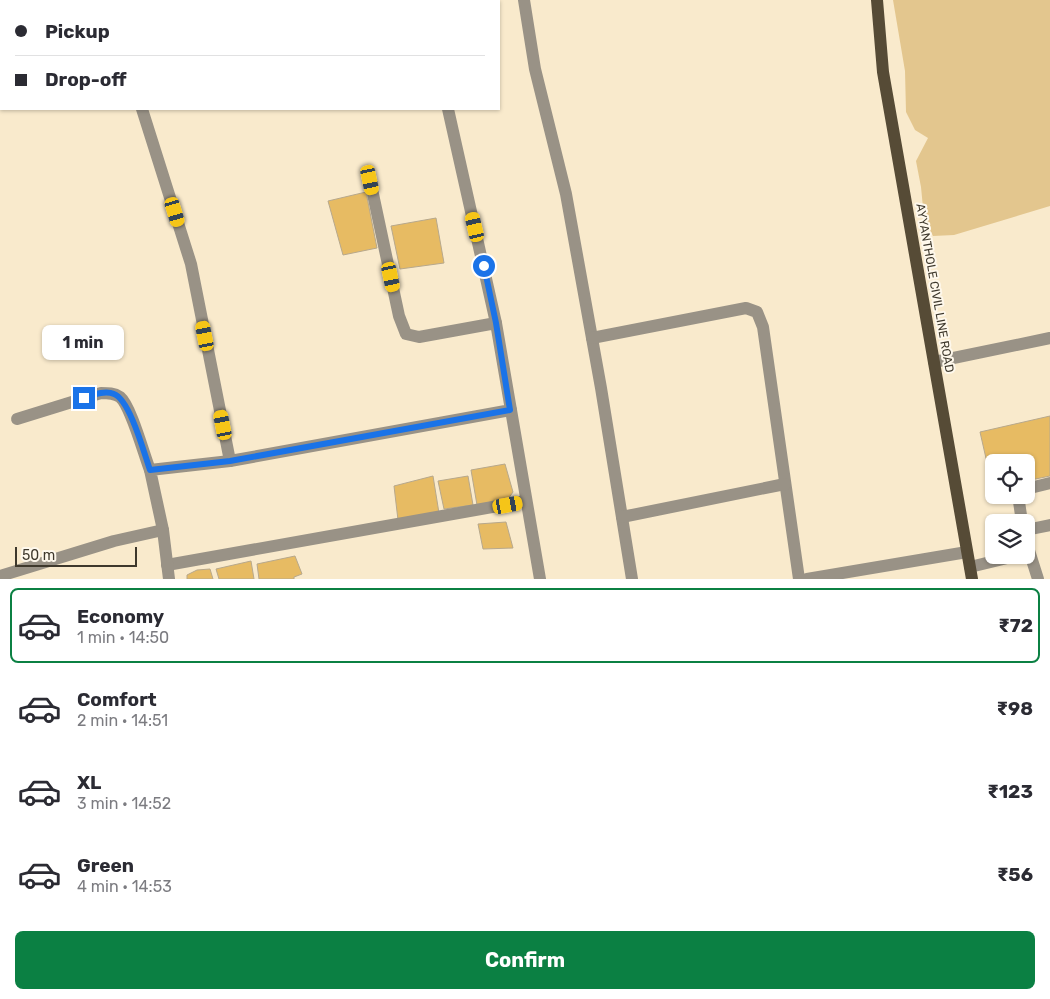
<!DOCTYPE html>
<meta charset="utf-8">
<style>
:root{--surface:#fff;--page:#f2f2f3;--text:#2b2b33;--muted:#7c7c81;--line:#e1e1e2;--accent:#0b8043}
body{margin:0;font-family:Rubik,sans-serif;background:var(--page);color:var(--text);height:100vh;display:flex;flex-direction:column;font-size:19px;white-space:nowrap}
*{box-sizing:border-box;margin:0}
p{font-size:16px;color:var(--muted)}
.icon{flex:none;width:28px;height:28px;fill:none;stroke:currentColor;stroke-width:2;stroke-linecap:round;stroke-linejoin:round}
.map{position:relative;height:579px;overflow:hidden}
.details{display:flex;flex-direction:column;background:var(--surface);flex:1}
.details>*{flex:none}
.top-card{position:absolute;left:0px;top:0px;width:500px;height:110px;box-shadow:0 1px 4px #0004;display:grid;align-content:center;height:110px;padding:0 15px;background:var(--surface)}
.controls{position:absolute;left:985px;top:454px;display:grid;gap:10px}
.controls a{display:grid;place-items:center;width:50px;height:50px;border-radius:8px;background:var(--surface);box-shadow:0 1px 4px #0004;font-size:25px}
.scale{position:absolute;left:15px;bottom:12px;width:122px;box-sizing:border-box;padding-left:5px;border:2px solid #3e382c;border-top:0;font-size:14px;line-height:18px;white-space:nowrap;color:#3e382c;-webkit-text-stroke:4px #fef8ec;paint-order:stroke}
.end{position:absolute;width:22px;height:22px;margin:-11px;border:6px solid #1a73e8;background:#fff;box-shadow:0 0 0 2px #fff}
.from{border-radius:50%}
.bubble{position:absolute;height:35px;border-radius:8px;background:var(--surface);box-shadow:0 1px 4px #0004;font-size:16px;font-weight:700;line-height:35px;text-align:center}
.car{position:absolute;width:15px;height:30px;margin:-15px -8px;border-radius:6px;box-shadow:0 0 4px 1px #0007;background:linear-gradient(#f5c518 24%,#345 0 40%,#f5c518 0 76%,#345 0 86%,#f5c518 0)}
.top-card b{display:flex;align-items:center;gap:18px;height:48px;font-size:19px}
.top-card b+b{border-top:1px solid var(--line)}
.top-card i{width:12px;height:12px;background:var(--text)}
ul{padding:9px 0 0;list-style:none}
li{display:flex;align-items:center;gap:15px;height:75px;margin:0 10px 8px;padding:0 5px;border:2px solid transparent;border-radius:8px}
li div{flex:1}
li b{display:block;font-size:19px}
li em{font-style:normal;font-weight:700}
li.on{border-color:var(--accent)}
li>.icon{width:45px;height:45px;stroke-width:1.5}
.action{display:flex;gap:10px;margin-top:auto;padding:10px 15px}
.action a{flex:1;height:58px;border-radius:8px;background:var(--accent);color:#fff;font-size:20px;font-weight:700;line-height:58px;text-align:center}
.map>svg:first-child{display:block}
</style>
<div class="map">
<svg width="1050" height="579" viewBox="0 0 1050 579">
<rect width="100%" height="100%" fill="#f9eacc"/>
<polygon fill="#e3c68e" points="893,0 1050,0 1050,206 954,235 933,236 924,218 921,187 916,161 928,138 915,130 906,112 905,71"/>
<g fill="#e7bb63" stroke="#b7a88c">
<polygon points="366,192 377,248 343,255 328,201"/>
<polygon points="436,218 444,263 400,269 391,226"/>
<polygon points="1050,416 1050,476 1026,481 1026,462 994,462 993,489 980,432"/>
<polygon points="505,464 513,492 508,499 477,505 471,470"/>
<polygon points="433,476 439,513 398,520 394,486"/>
<polygon points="468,476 473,505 444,509 438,481"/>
<polygon points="506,522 513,548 483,549 478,524"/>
<polygon points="295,556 302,574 294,577 294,579 259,579 257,564"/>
<polygon points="251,561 254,579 219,579 216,569"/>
<polygon points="210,569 213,579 187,579 187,575 197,570"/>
</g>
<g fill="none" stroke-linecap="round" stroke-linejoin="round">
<g stroke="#999286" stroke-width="12">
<polyline points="99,0 100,1"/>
<polyline points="424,0 424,1"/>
<polyline points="524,0 535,69 566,194 601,388 632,579"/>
<polyline points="0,48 1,47"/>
<polyline points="142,109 191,264 230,461"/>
<polyline points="448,109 496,323"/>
<polyline points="592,338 746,308 757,312 763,327 799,579"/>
<polyline points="934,362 1050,338"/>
<polyline points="511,410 540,579"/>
<path d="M17 419 101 393C108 393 114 393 120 397 131 406 144 455 150 470"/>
<polyline points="1026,489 1050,483"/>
<polyline points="1018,495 1022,522"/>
<polyline points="622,517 785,484"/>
<polyline points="1026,530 1050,525"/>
<polyline points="1026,541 1038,579"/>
<polyline points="167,565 526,501"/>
<polyline points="970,567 1019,555"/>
<polyline points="0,576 114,541 163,530"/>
<polyline points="169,579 163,530 150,470 230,461 511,410 496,323 419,337 406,334 399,316 370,180"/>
<polyline points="807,579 967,552"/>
</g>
<polyline stroke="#564b36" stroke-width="12" points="877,0 883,72 972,579"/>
</g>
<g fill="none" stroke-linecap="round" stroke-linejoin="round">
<path stroke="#1a73e8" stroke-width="6" d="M84 398C93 395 105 390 114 394 130 400 144 453 150 470L230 461 510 410 496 323 484 266"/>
</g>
<g text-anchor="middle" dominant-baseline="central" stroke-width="4" stroke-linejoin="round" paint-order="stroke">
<g font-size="12" fill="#3e382c" stroke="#fef8ec">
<text transform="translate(935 288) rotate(80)">AYYANTHOLE CIVIL LINE ROAD</text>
</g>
</g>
</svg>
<div class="controls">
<a><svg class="icon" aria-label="locate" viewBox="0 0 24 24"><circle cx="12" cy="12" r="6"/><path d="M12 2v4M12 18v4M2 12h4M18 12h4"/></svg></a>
<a><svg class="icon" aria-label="layers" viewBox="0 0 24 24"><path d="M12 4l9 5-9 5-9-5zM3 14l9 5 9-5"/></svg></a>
</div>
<div class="scale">50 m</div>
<i class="end from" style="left:484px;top:266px"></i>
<i class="end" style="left:84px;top:398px"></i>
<div class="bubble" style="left:42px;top:325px;width:82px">1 min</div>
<i class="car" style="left:370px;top:180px;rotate:168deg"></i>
<i class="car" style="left:175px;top:212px;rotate:163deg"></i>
<i class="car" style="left:475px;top:227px;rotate:347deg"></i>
<i class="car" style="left:391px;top:277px;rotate:168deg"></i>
<i class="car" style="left:205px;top:336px;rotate:349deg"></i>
<i class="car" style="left:223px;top:425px;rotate:349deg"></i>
<i class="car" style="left:508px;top:505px;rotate:80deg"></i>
<div class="top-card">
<b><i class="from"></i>Pickup</b>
<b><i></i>Drop-off</b>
</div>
</div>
<section class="details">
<ul>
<li class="on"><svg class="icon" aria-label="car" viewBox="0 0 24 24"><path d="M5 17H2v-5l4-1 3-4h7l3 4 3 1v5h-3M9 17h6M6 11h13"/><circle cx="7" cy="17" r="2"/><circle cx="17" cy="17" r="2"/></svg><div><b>Economy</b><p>1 min · 14:50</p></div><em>₹72</em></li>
<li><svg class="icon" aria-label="car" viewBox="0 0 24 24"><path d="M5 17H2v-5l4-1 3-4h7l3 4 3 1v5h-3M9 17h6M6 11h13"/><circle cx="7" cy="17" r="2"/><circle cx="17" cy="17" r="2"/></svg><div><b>Comfort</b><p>2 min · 14:51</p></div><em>₹98</em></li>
<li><svg class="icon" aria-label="car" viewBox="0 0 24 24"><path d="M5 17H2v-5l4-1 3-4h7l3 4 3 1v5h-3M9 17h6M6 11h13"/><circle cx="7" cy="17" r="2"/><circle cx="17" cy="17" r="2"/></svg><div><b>XL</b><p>3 min · 14:52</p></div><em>₹123</em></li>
<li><svg class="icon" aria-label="car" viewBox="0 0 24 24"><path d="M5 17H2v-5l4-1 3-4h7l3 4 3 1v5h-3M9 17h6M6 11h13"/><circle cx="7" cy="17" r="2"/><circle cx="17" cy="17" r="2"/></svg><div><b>Green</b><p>4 min · 14:53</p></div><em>₹56</em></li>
</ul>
<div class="action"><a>Confirm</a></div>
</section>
